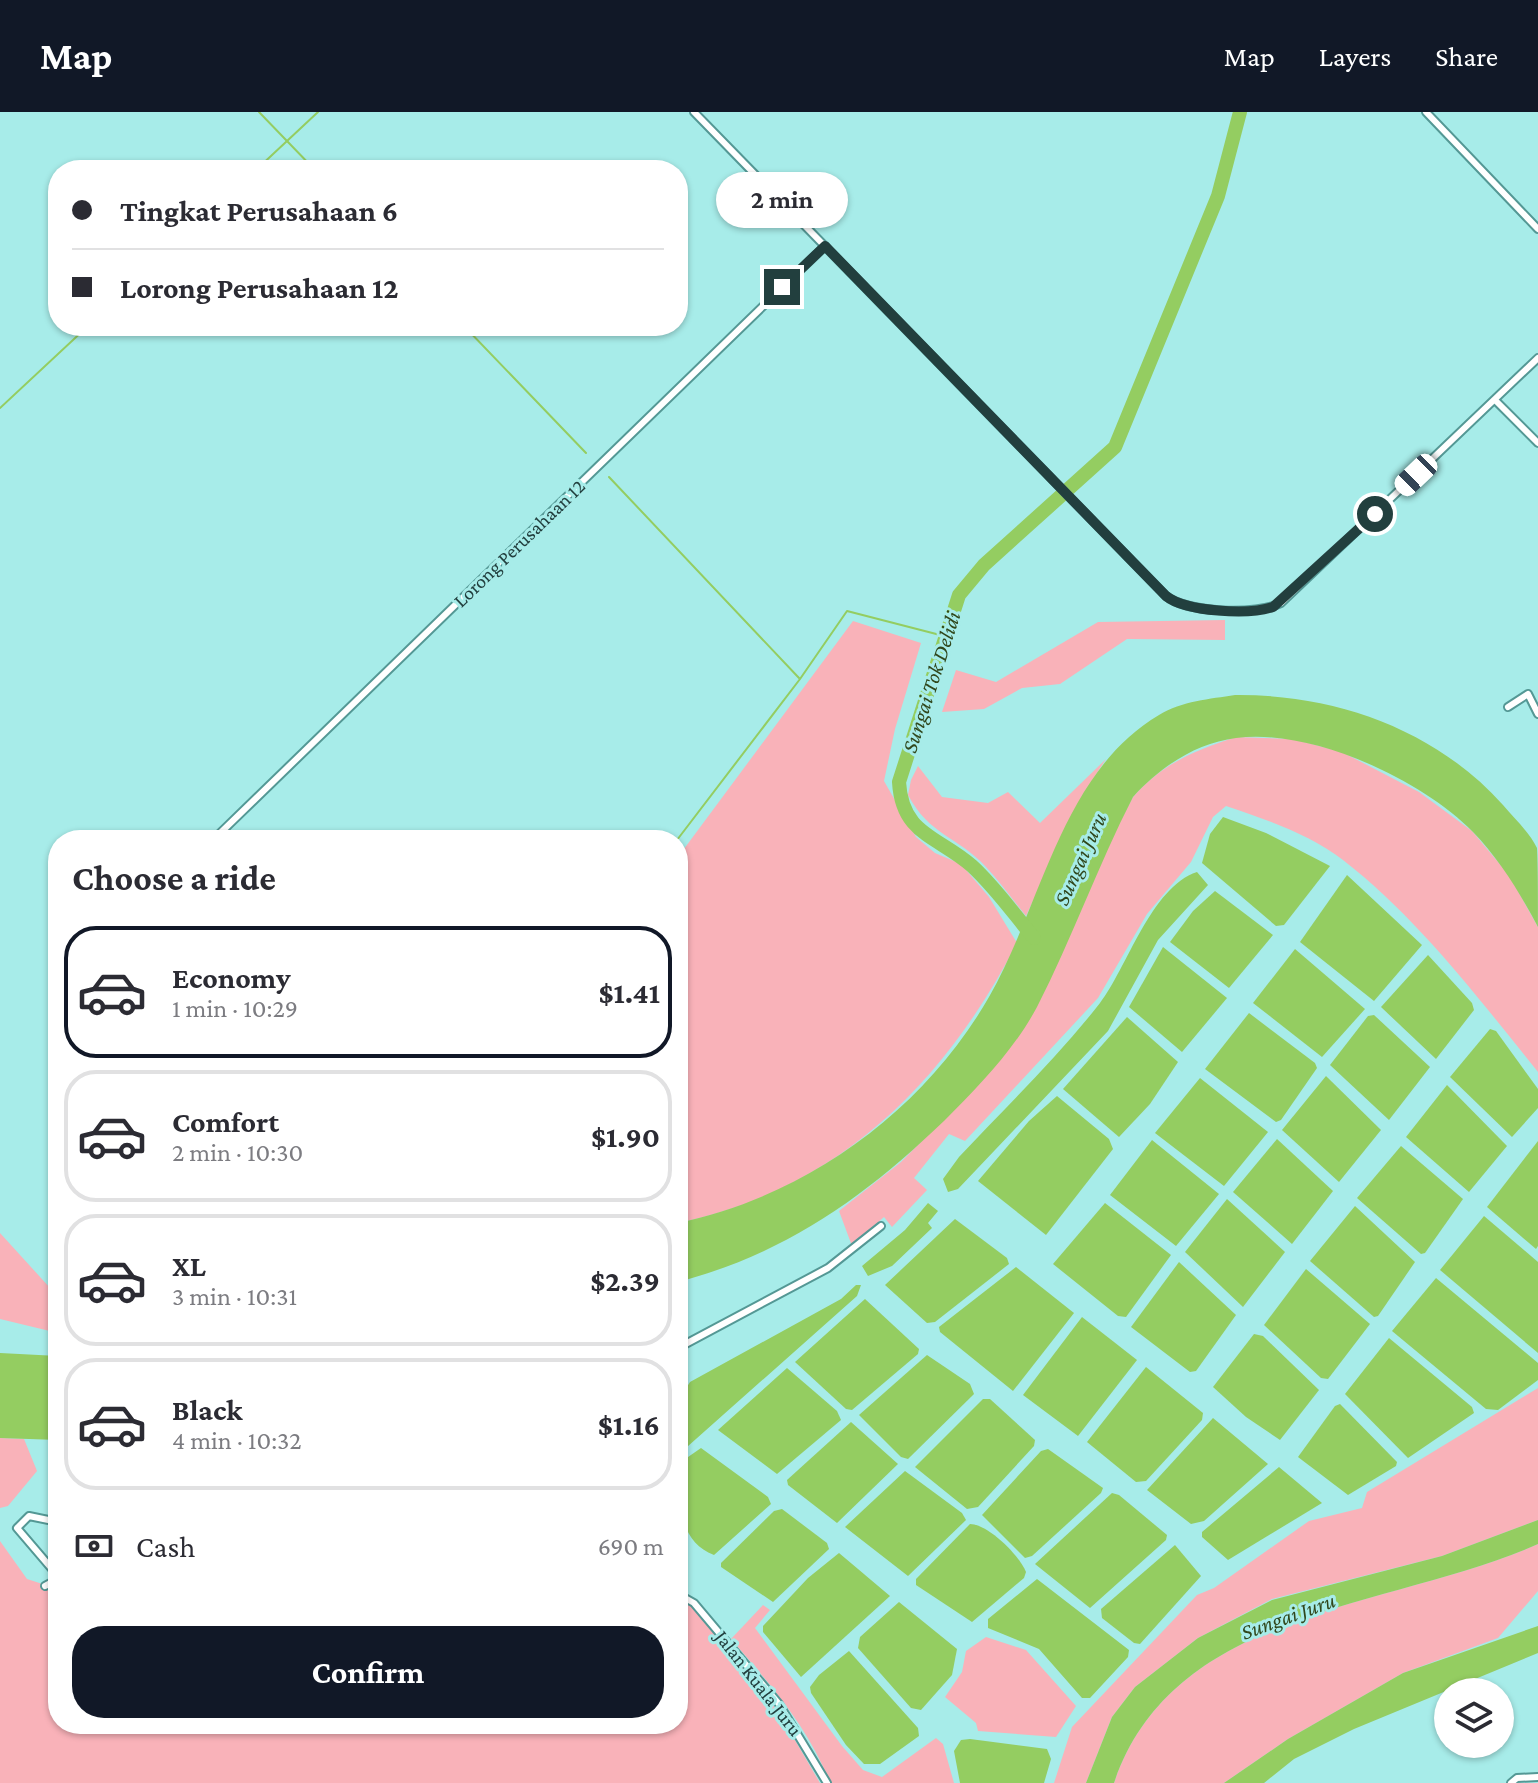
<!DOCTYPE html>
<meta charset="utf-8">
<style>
:root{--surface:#fff;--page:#f7f7f7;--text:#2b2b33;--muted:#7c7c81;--line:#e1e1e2;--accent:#111827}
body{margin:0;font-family:"Crimson Pro",serif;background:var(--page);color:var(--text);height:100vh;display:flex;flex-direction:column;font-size:30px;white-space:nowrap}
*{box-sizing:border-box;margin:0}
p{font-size:26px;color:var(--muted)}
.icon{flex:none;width:44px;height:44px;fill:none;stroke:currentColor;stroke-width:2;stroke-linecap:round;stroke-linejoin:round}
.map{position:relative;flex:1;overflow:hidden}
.drawer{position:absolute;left:48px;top:718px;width:640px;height:904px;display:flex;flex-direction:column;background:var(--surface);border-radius:32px;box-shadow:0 2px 6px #0004}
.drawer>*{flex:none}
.banner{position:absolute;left:48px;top:48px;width:640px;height:176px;border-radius:32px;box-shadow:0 2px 6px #0004;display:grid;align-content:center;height:176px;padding:0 24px;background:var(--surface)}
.fabs{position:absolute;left:1434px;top:1566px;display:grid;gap:16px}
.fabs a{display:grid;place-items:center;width:80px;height:80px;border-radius:50%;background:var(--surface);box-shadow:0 2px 6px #0004;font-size:40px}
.end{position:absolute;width:36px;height:36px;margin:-18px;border:10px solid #223f3e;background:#fff;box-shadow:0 0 0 4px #fff}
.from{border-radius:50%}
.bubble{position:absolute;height:56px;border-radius:28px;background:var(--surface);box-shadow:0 2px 6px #0004;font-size:26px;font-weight:700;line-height:56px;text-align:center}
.car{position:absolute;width:24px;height:48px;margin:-24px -12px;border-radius:10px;box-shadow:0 0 6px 2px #0007;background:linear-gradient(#fff 24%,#345 0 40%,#fff 0 76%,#345 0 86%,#fff 0)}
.banner b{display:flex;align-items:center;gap:28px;height:76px;font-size:30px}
.banner b+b{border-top:2px solid var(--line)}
.banner i{width:20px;height:20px;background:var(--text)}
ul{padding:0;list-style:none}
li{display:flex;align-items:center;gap:24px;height:132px;margin:0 16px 12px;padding:0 8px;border:4px solid var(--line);border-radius:32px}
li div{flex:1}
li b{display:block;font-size:30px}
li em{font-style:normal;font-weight:700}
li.active{border-color:var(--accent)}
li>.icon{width:72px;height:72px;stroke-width:1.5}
h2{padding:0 24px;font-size:36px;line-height:96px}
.pay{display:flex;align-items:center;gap:20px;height:88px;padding:0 24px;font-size:30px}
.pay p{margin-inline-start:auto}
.primary-button{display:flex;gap:16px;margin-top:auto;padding:16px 24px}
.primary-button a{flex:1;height:92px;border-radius:32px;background:var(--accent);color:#fff;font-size:32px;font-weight:700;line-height:92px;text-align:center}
header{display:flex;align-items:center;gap:48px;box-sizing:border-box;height:112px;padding:0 40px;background:var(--accent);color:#fff}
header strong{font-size:38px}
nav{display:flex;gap:44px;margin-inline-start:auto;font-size:28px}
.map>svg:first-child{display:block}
</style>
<header>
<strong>Map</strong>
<nav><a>Map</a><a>Layers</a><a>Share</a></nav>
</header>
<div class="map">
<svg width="1538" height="1671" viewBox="0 0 1538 1671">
<rect width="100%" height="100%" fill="#a7ece9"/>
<g fill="#f9b2b9">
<polygon points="1225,508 1225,528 1127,527 1060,572 1022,576 984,597 942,600 956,558 996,570 1098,510"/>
<path d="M853 509 921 531 895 617 884 669 916 725 935 741 961 752 989 785 1017 831C944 972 837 1078 678 1111V745Z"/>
<path d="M1236 625 1293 627 1342 640 1419 680 1472 719 1509 763 1538 815V960C1479 887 1418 806 1343 748 1311 723 1265 707 1226 694L1213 705 1191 750 1147 802 1098 886 965 1029 949 1022 914 1066 927 1078 892 1115 884 1105 852 1134 839 1099 901 1050 986 964 1133 685C1163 651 1194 639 1236 625Z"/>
<path d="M1106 647 1082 684 1026 804C1013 788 1000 770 986 755 956 723 930 724 908 683L911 668 918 654 942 685 988 691 1008 680 1040 711Z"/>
<polygon points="0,1121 51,1177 58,1179 58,1221 0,1207"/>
<polygon points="1538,1276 1538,1408 1442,1444 1272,1487 1198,1526 1135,1575 1112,1605 1086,1671 1054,1671 1072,1615 1197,1483 1214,1476 1309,1409 1362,1396 1367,1380"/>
<polygon points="0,1326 24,1327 37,1359 8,1394 0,1396"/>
<polygon points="0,1429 27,1467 58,1477 58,1612 678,1612 678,1486 693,1495 778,1599 820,1671 0,1671"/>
<path d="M1538 1432V1479L1498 1526 1403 1561 1288 1627 1224 1671H1114C1174 1494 1394 1497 1538 1432Z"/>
<path d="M763 1493 770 1498 755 1516 842 1634 863 1658 882 1665 936 1626 943 1632 954 1671H830C809 1616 769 1571 731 1527Z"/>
<polygon points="986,1525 1026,1538 1076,1594 1056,1625 978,1619 976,1611 945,1585 962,1560 966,1539"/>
</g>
<g fill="#94cd61">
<path d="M1235 583C1335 582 1435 617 1503 693 1514 706 1530 721 1537 736 1538 751 1538 797 1538 815 1520 781 1500 748 1473 720 1421 667 1311 616 1236 626 1196 631 1160 655 1133 685 1098 753 1072 827 1037 895 1014 938 979 974 945 1008 865 1085 787 1141 678 1170V1111C806 1084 923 1000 989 885 1042 793 1061 661 1159 603 1182 589 1210 587 1235 583Z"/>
<polygon points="1223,705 1266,721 1330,754 1284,813 1276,814 1202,751 1210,722"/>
<path d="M1197 760 1208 773 1158 828 1108 919 958 1077 948 1080 943 1067 959 1045C1006 995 1058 945 1100 891 1127 856 1151 775 1197 760Z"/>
<polygon points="1347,763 1422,833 1374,889 1300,830"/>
<polygon points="1215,779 1273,823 1229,876 1170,830 1193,799"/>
<polygon points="1163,835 1227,886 1182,940 1129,895"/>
<polygon points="1295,837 1365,897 1322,945 1253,891"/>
<polygon points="1428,843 1472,891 1474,898 1436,947 1381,895"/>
<polygon points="1249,901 1315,951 1317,956 1281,1008 1276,1010 1205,957"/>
<polygon points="1374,903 1430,955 1389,1008 1330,953 1368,904"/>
<polygon points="1127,905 1178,950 1150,992 1119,1025 1063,977"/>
<polygon points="1490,917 1496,919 1538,977 1538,996 1512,1025 1450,965"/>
<polygon points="1326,964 1381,1018 1339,1070 1282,1018"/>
<polygon points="1200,966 1268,1020 1224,1074 1155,1021"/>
<polygon points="1447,973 1507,1034 1469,1080 1406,1025"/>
<polygon points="1057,984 1109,1027 1113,1037 1046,1123 978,1069 1029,1009"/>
<polygon points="1277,1027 1333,1079 1292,1132 1233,1080"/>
<polygon points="1152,1028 1219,1082 1176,1134 1110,1083"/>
<polygon points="1538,1029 1538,1134 1536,1137 1487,1095"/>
<polygon points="1401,1034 1463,1087 1425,1141 1421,1142 1357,1086"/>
<polygon points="1227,1087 1285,1140 1243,1195 1185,1140"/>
<polygon points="928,1091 938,1099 928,1111 932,1116 892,1154 868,1164 862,1154 905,1118"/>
<polygon points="1105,1091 1171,1143 1126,1205 1118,1204 1053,1152"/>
<polygon points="1355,1094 1415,1150 1378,1204 1374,1205 1310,1149"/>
<polygon points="1484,1104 1538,1150 1538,1241 1440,1158"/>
<polygon points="955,1107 1007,1146 1009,1152 935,1210 927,1211 885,1173"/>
<polygon points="1179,1150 1236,1203 1196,1259 1190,1260 1131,1215"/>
<polygon points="1016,1155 1074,1201 1013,1279 940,1220 939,1215"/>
<polygon points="1306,1157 1370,1212 1328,1267 1321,1266 1264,1213"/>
<polygon points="1436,1166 1538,1251 1538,1268 1498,1298 1486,1297 1392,1219"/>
<polygon points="856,1173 861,1173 857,1184 678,1343 678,1289 690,1270 841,1187"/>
<polygon points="865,1187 919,1237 918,1242 852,1298 846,1297 795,1250"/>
<polygon points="1082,1205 1137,1248 1078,1324 1023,1283"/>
<polygon points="1254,1222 1263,1224 1319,1278 1280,1328 1246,1305 1213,1275"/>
<polygon points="1389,1226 1472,1295 1474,1301 1408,1346 1345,1282"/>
<polygon points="0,1241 58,1244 58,1328 0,1326"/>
<polygon points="927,1243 970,1272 974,1282 908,1347 901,1345 859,1303"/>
<polygon points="1146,1255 1203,1301 1202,1308 1146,1369 1136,1370 1087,1330"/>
<polygon points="787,1256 837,1299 841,1308 777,1362 718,1318"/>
<polygon points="983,1287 990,1287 1035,1328 1034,1334 978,1395 967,1397 915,1355"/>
<polygon points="1340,1292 1397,1350 1396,1354 1348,1383 1298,1345 1335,1294"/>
<polygon points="1213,1306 1268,1352 1204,1409 1191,1412 1147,1378"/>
<polygon points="851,1310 898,1352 837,1411 788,1373 787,1368"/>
<path d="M701 1336 768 1385 771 1392 714 1443C677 1429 678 1385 678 1352Z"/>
<polygon points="1048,1337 1103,1376 1101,1381 1032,1444 1025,1446 982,1403 1041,1339"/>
<polygon points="1279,1355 1322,1391 1228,1448 1202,1425 1202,1420"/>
<polygon points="905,1359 962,1401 966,1408 908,1464 845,1415"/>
<polygon points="1112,1381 1119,1383 1167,1423 1166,1428 1090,1496 1035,1452"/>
<polygon points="782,1397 827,1431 829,1437 773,1490 721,1455 721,1451 774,1399"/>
<path d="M1538 1408V1432C1394 1497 1174 1494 1114 1671H1086L1112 1605 1135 1575 1198 1526 1272 1488 1442 1444Z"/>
<path d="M970 1412C988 1412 1020 1444 1026 1460L1024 1466 972 1510 916 1473V1467Z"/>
<polygon points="1175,1433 1201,1464 1140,1532 1134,1531 1102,1506 1101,1497"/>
<polygon points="839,1441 890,1484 801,1565 763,1520 763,1514 808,1466"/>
<polygon points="1037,1467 1129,1538 1128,1545 1090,1586 1082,1586 1039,1537 988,1516 988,1507"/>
<polygon points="899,1490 957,1537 952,1563 921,1598 911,1596 858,1536 860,1525"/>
<polygon points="1538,1514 1538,1541 1354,1617 1294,1647 1264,1671 1224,1671 1288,1627 1403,1561"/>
<polygon points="849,1539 918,1616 919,1624 880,1652 864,1652 846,1633 811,1581 810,1575 819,1563"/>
<polygon points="970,1627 1047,1637 1051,1647 1044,1671 960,1671 954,1639 961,1628"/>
</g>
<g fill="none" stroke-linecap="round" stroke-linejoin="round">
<g stroke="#94cd61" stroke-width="2">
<polyline points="259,0 315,58"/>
<polyline points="256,58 318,0"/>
<polyline points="464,214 586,341"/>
<polyline points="0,296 88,214"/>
<polyline points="609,365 799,566"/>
<polyline points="677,728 800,567 847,499 944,524"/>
</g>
<path stroke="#94cd61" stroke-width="14" d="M1034 826C1014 802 995 775 972 754 938 724 902 723 899 670L959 483 984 453 1115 335 1218 84 1240 0"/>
<g stroke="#549895" stroke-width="10">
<g id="minor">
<path d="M694 0 1166 484C1187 501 1257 503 1281 491L1538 246"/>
<polyline points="1426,0 1538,117"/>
<polyline points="1495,288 1538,331"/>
<polyline points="1508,595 1528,582 1538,602"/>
<polyline points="213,728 825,134"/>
<polyline points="678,1236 828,1156 881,1114"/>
<polyline points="58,1410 29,1404 17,1416 58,1464"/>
<polyline points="45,1474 58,1467"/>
<polyline points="678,1482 694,1491 779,1592 827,1671"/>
<polyline points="1511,1671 1517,1666 1538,1665"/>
</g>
</g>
<use href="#minor" stroke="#fff" stroke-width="6"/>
</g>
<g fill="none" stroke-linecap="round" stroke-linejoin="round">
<path stroke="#223f3e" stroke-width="10" d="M782 175 825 134 1166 484C1186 500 1249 503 1273 495L1375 402"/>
</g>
<g text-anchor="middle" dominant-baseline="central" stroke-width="6" stroke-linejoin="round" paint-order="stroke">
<g font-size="20" fill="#223f3e" stroke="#a7ece9">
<text transform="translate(519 431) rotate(-44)">Lorong Perusahaan 12</text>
<text transform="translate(759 1571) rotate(52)">Jalan Kuala Juru</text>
</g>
<g font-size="22" font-style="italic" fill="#30471c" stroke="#a7ece9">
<text transform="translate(931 570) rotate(-72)">Sungai Tok Delidi</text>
<text transform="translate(1080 747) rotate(-66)">Sungai Juru</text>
<text transform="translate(1288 1504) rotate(-20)">Sungai Juru</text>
</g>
</g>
</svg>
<div class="fabs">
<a><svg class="icon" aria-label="layers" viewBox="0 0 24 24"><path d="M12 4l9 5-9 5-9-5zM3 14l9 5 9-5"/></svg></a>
</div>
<i class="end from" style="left:1375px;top:402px"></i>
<i class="end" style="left:782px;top:175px"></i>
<div class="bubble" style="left:716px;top:60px;width:132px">2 min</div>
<i class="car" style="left:1416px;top:363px;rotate:226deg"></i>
<div class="banner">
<b><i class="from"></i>Tingkat Perusahaan 6</b>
<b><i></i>Lorong Perusahaan 12</b>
</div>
<section class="drawer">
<h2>Choose a ride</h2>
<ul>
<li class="active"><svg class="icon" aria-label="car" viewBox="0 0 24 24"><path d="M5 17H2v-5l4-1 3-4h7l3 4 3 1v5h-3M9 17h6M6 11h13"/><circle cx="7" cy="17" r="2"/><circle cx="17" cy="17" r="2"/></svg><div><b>Economy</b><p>1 min · 10:29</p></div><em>$1.41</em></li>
<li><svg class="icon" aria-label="car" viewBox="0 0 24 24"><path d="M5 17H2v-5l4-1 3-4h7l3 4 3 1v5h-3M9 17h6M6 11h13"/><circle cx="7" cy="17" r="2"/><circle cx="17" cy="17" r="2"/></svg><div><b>Comfort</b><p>2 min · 10:30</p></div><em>$1.90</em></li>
<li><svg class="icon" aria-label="car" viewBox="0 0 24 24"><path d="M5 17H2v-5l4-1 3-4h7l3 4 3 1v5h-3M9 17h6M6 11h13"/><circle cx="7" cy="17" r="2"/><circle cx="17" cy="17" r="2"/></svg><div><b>XL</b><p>3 min · 10:31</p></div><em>$2.39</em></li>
<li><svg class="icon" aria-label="car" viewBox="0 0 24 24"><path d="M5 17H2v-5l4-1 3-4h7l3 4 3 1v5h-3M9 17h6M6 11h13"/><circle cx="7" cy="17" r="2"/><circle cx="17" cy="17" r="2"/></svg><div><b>Black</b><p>4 min · 10:32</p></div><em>$1.16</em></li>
</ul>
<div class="pay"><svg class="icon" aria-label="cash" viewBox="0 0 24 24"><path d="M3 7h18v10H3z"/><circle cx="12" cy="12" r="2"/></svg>Cash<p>690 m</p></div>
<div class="primary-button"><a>Confirm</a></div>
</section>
</div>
